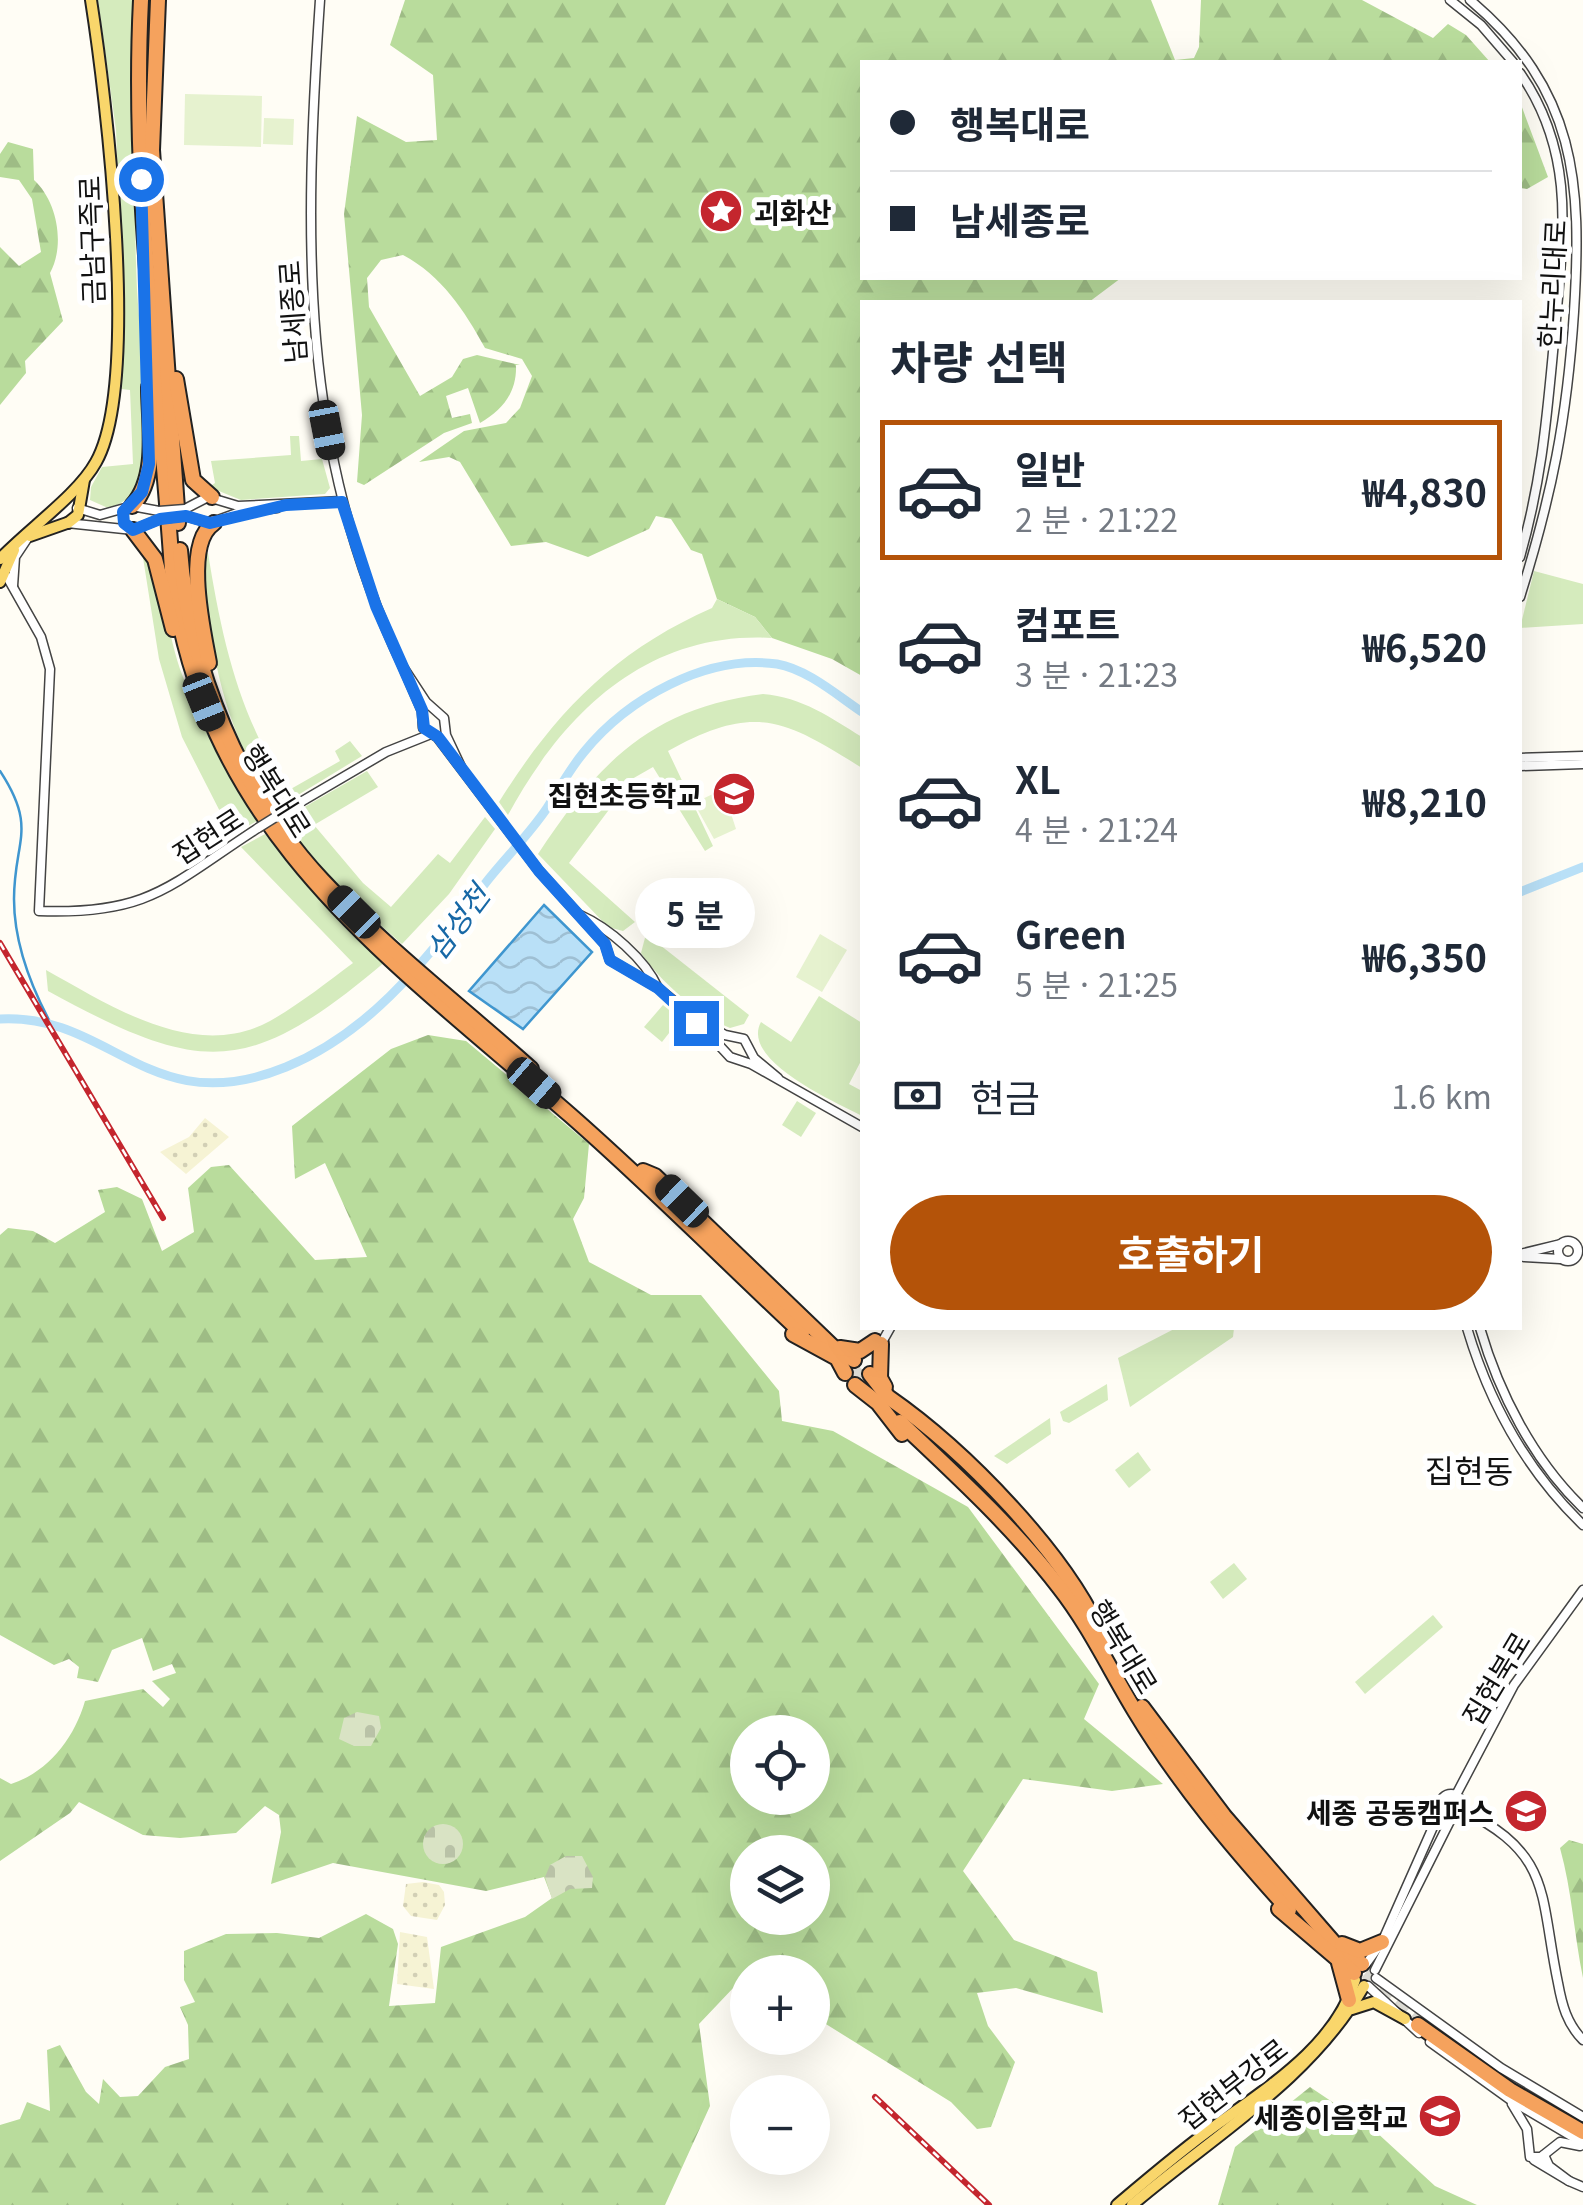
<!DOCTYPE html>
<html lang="ko">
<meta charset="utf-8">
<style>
:root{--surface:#fff;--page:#f2f2f3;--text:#1f2937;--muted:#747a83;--line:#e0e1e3;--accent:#b45309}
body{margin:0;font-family:Georgia,"Noto Sans KR",serif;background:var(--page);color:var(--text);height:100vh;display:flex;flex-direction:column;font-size:38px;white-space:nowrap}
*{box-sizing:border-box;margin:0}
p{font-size:32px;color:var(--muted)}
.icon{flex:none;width:55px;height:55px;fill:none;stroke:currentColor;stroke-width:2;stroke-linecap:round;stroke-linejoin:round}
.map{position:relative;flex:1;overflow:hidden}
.details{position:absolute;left:860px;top:300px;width:662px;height:1030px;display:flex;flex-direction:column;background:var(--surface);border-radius:0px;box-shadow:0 10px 40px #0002}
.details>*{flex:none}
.banner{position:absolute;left:860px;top:60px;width:662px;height:220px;border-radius:0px;box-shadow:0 10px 40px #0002;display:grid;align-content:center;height:220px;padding:0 30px;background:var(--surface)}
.fabs{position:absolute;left:730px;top:1715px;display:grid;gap:20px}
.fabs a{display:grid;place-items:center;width:100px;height:100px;border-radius:50%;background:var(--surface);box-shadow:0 10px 40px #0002;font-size:50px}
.end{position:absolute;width:45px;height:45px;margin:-22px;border:12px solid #1a73e8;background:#fff;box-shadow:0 0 0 5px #fff}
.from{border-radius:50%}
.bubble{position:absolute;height:70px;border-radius:35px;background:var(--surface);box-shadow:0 10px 40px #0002;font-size:32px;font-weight:700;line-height:70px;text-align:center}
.car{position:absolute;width:30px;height:60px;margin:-30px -15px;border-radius:12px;box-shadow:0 0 8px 2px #0007;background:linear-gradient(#222 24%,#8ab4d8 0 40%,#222 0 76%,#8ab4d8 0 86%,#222 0)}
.banner b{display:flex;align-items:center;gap:35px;height:95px;font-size:38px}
.banner b+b{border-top:2px solid var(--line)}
.banner i{width:25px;height:25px;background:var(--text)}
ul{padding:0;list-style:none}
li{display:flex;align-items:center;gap:30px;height:140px;margin:0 20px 15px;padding:0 10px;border:5px solid transparent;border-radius:0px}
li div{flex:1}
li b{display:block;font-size:38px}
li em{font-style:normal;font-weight:700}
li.active{border-color:var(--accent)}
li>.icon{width:90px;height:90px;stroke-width:1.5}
h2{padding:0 30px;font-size:45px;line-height:120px}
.pay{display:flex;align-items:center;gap:25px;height:110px;padding:0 30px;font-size:38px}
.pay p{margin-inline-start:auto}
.action{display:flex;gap:20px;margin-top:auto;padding:20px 30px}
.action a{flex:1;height:115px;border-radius:60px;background:var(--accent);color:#fff;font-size:40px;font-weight:700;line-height:115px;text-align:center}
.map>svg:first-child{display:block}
</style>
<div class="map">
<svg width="1583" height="2205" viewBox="0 0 1583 2205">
<defs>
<pattern id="farmland-dots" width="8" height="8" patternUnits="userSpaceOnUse" patternTransform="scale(2.5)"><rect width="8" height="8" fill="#f6f3d4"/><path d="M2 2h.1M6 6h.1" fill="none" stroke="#d2cfb5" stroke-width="1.8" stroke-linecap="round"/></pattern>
<pattern id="forest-firs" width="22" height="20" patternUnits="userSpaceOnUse" patternTransform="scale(2.5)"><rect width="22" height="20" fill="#b9dc9c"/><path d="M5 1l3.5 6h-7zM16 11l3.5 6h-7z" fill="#9ebc85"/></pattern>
<pattern id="cemetery-stones" width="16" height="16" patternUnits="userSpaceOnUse" patternTransform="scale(2.5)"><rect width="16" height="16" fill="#d9e3c4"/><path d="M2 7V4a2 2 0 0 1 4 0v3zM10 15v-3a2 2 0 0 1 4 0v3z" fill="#b9c2a7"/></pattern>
<pattern id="water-waves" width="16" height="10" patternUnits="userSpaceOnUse" patternTransform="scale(2.5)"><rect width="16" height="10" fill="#b9e0f7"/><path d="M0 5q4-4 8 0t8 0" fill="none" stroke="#9ebfd3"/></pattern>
</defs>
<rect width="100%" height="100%" fill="#fffdf5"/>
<g fill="url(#farmland-dots)">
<polygon points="205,1118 229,1137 186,1174 160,1152 189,1137"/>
<polygon points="423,1882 439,1885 444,1892 445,1905 437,1920 411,1916 403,1906 406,1884"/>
<polygon points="400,1932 427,1937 434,1989 397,1984"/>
</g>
<g fill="url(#forest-firs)" fill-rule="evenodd">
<path d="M405 0H1151L1175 60 1194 58 1199 47 1201 0H1362L1433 38 1448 24 1466 35 1490 62H862V278H1121L1089 302H862V676L832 659 772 638 755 617 717 599 702 554 691 550 671 519 656 516 649 529 588 557 546 542 511 546 460 462 449 457 419 462 464 431 506 423 520 408 532 376 522 359 485 348C464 310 442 276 403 255L381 260 367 278 369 307 420 396 452 377 463 359 477 355 520 365H516C517 392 503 410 480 423L468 388 446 396 452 418 470 414 472 423 444 433 364 485 357 482 362 415 344 214 357 116 406 142 437 140 433 75 390 45Z"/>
<polygon points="1520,102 1548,177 1527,189 1520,188"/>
<path d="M8 142 33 149 34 180C58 202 65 246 50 273L63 321 25 361 26 373 0 405V247L19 266 41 252 32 199 19 180 0 177V154Z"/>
<path d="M428 1035 466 1041 589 1144 584 1198 573 1219 589 1262 651 1295H701L779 1391 782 1421 833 1431 968 1507 1099 1684 1084 1719 1163 1784 1112 1791 1023 1779 963 1871 1014 1940 1097 1972 1103 2013 1016 1988 977 1993 988 2026 1015 2062 991 2127 977 2129 951 2102 813 2016 812 1972H748L747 1988 736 1985 699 2024 710 2106 665 2205H0V2125L20 2119 27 2102 50 2111 47 2050 60 2045 86 2092 99 2104 103 2079 120 2097 138 2096 165 2067 189 2059 188 2025 180 2007 195 2002 184 1980V1951L226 1934 277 1933 319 1938 366 1914 393 1929 398 1944 389 2006 435 2003 441 1947 525 1917 552 1898 544 1877 486 1891 333 1863 271 1884 281 1832 279 1815 265 1806 236 1833 180 1838 143 1835 79 1802 70 1813 0 1861V1778L11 1784C48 1772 74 1739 85 1701L143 1689 163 1707 170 1699 152 1681 176 1673 172 1664 153 1671 142 1638 112 1650 98 1682 77 1678 79 1667 69 1659 54 1665 0 1635V1235L8 1228 33 1231 55 1243 105 1212 98 1190 117 1187 142 1199 162 1251 194 1232 188 1188 211 1167 229 1165 315 1260 367 1257 325 1163 295 1179 292 1126 391 1049ZM748 1732H812V1798H748ZM748 1852H812V1918H748Z"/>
<path d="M1569 1840 1583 1844V1978C1574 1934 1572 1891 1560 1848Z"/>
<polygon points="1310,2087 1374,2130 1435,2186 1477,2205 1218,2205 1235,2147"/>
</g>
<g fill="url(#cemetery-stones)">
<polygon points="357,1712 379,1716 381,1728 371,1746 354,1746 339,1739 344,1718"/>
<circle cx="443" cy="1844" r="20"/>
<polygon points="566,1856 582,1856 593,1877 592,1888 570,1889 552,1899 545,1877 550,1865"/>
</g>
<g fill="#d5ebbd">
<path d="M98 0H138C134 97 133 194 137 290 140 347 155 417 144 473 141 491 124 504 108 508L90 500 91 487 102 467 133 464 130 390 121 389 124 314 116 130Z"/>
<polygon points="290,436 299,436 301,461 322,459 330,488 325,494 241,500 209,487 215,483 211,461 291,455"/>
<path d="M141 545C166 583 166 634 183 677 203 728 225 775 257 821L232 835 182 737 159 659Z"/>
<path d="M208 553C222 639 239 718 289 790L340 761 335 751 350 741 362 756 275 809C221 721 211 655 201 554Z"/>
<polygon points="1534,571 1583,584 1583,624 1520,628"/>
<path d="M717 599 755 617 772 638C647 631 564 712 508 815L499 802C554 714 614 651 712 608Z"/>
<path d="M763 694C802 697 831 718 862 737V768C785 720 756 702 668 751L713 846 705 851 653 767 632 779 569 863 635 922 623 931 608 927 538 854C598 763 651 708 763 694Z"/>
<polygon points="367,771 378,787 314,825 363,883 391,907 438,854 450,863 485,817 495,829 449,894 402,944 338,888 282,820"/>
<path d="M265 834 312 891 386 961C248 1078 202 1075 48 991L46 970C111 1006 195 1062 270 1021 300 1004 326 983 353 963L241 847Z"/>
<path d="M646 934 749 1015 744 1024 730 1028C698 1015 660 981 641 953Z"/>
<path d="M819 996 862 1023V1059L849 1084 862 1091V1116C833 1101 740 1060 761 1022L791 1042Z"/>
<polygon points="663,1005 680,1019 662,1042 644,1027"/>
<polygon points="797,1101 816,1113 801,1137 782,1125"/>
<polygon points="1176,1328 1234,1328 1233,1337 1130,1407 1118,1358"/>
<polygon points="1107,1384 1108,1400 1069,1423 1063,1421 1060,1412"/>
<polygon points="1050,1418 1051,1434 1007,1464 994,1456"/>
<polygon points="1138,1452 1151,1470 1129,1488 1115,1470"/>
<polygon points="1234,1563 1247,1579 1223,1599 1210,1582"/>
<polygon points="1433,1615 1443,1627 1365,1694 1355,1682"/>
</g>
<g fill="#e6f2cf">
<polygon points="185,94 262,96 261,147 184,145"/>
<polygon points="264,118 294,119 293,145 263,144"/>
<polygon points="717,792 724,792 736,829 714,839 694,803"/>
<polygon points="820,934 847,950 822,992 796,977"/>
</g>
<polygon fill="url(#water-waves)" stroke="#3f96cf" stroke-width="2.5" points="544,905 592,952 523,1029 469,991"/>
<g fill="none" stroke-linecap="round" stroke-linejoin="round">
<path stroke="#3f96cf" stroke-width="2.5" d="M0 771C38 829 14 840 14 899 14 942 29 982 49 1020"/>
<g stroke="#b9e0f7" stroke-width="9">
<polyline points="1520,892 1583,867"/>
<path d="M0 1019C112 1013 149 1123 286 1067 374 1031 428 956 484 885 504 859 529 835 547 808 559 789 569 770 584 752 627 699 706 654 777 664 807 669 838 696 862 712"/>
</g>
<g stroke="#dbdad3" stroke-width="14" stroke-dasharray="14 7" stroke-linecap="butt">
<polyline points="835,1354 882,1397"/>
<polyline points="1350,1959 1423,2020"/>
</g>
<g stroke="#444" stroke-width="11">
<g id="minor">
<path d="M320 0C304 237 298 447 403 667"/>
<polyline points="1450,0 1481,25 1513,62"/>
<path d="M1470 0C1577 90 1582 183 1574 312 1567 419 1552 495 1520 597"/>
<path d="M1520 73C1577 155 1563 237 1555 331 1547 414 1543 475 1520 557"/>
<polyline points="77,508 100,515 132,506 159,511"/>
<polyline points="185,509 208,497 238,506 342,501"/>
<polyline points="185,516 210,523 237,513 277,508"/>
<polyline points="67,523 133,530 160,519"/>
<path d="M6 575 41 637 50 669 39 911C150 915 170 885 258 828"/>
<polyline points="13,586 15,557 27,539"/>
<polyline points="1520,758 1583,756"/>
<polyline points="1520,766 1583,764"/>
<polyline points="462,769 446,735 444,718 426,702 403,667 422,711 423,728 437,737 539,871 605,944 610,960 658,988 691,1015"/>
<polyline points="282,813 386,752 431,734"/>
<path d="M580 915C609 928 645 959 658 988"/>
<polyline points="778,1078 754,1058 744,1039 725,1035 691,1015 730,1057 751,1064 862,1127"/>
<circle cx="1568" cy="1251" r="10"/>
<polyline points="1520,1254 1561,1244"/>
<polyline points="1524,1257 1560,1259"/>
<path d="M1467 1328C1489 1402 1527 1471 1583 1525"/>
<path d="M1480 1328C1499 1393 1533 1460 1583 1508"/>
<polyline points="881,1344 890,1328"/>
<circle cx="1451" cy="1805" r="11"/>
<polyline points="1456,1795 1514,1685 1583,1590"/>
<path d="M1461 1809C1553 1855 1539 1892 1558 1983 1562 2005 1567 2024 1583 2040"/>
<polyline points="1366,1964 1382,1942 1441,1809"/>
<polyline points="1375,1970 1453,1815"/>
<polyline points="1376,1978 1501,2068 1583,2117"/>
<polyline points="1368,1986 1419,2033"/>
<polyline points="1430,2042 1512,2101 1583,2143"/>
<polyline points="1512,2104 1527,2129 1530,2157 1541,2157 1560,2142 1580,2146"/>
<polyline points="1534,2160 1569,2181 1549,2166 1544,2155"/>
<polyline points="1569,2181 1583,2187"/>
</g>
</g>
<g stroke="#222" stroke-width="14">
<g id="major">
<polyline points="68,523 78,515 84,480"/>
<polyline points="30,536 67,523"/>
<path d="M0 559C27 530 78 495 96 462 141 382 106 96 91 0"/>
<polyline points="0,582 14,550"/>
<polyline points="1352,2009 1374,2002 1405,2019"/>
<path d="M1117 2205C1150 2177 1184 2148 1219 2123 1270 2086 1337 2044 1355 1980"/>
<path d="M1132 2205C1214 2135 1309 2081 1364 1986"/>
</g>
</g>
<g stroke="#222" stroke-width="18">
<g id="highway">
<path d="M141 0C131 196 161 390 173 585 211 838 391 959 570 1115 650 1185 725 1261 802 1333"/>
<polyline points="158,0 152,150 178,523"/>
<polyline points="176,379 193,480 212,497"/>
<path d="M132 506C159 477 149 423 149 387"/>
<polyline points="133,530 155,559 173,629"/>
<path d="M180 550C189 669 240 792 322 880 385 948 462 1007 531 1069"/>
<path d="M209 663C203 630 183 543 214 523"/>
<polyline points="643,1171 655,1176 834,1348 854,1360"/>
<polyline points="793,1334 837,1358 845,1373"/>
<polyline points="881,1344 880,1378 885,1387"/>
<polyline points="840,1348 860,1351 875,1341"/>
<path d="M870 1374 888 1397C963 1449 1068 1555 1103 1640"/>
<polyline points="855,1385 878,1403 902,1434"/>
<path d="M900 1422C956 1475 1012 1526 1059 1587 1089 1625 1110 1670 1135 1711 1179 1784 1233 1848 1289 1910"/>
<polyline points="1142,1707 1224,1816 1340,1950 1362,1964"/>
<polyline points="1279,1909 1354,1973"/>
<polyline points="1342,1944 1360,1951 1382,1942"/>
<polyline points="1339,1963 1349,2000"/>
<polyline points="1418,2025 1510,2090 1583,2132"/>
</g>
</g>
<use href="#minor" stroke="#fff" stroke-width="8"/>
<use href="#major" stroke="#f9d66b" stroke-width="10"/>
<use href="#highway" stroke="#f5a25d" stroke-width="14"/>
<g stroke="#c4262e" stroke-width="6">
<g id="rail">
<polyline points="0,943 163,1218"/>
<polyline points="875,2097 989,2205"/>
</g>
</g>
<use href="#rail" stroke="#fff" stroke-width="2.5" stroke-dasharray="8" stroke-linecap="butt"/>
<g stroke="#444" stroke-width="11" stroke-linecap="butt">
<g id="minor-bridge">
<polyline points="159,511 185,509"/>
<polyline points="160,519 185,516"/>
<polyline points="258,828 282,813"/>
</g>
</g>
<use href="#minor-bridge" stroke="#fff" stroke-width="8"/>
</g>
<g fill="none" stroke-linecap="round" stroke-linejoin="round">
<polyline stroke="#1a73e8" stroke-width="12" points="141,179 149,464 142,492 123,512 124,523 133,530 160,519 186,516 210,523 286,505 342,502 376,606 422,710 424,728 438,737 539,871 605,944 610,960 658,988 696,1023"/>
</g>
<defs>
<g id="sight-disc" transform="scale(2.25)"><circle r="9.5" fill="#c4262e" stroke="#fff"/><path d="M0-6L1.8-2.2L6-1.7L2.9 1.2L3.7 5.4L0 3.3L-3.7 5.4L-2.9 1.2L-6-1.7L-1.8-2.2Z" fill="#fff"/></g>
<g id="school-disc" transform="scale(2.25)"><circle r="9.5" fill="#c4262e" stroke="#fff"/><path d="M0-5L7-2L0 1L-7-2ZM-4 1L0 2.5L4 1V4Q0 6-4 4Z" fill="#fff"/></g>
<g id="university-disc" transform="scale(2.25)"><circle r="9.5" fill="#c4262e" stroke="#fff"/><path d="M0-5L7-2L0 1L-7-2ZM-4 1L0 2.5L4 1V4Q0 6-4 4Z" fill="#fff"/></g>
</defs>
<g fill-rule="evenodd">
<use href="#sight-disc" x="721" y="211"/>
<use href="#school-disc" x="734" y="794"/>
<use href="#university-disc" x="1526" y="1811"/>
<use href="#school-disc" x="1440" y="2116"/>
</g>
<g text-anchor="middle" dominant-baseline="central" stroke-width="10" stroke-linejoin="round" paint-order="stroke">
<g font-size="28" font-weight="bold" fill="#111" stroke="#fff" text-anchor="end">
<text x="754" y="211" text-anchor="start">괴화산</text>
<text x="702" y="794">집현초등학교</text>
<text x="1494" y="1811">세종 공동캠퍼스</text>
<text x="1408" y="2116">세종이음학교</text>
</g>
<g font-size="28" fill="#111" stroke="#fff">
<text transform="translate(90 240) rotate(-92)">금남구즉로</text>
<text transform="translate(1551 284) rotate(-87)">한누리대로</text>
<text transform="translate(291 312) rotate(-94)">남세종로</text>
<text transform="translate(278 790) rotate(58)">행복대로</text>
<text transform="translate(207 835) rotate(-33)">집현로</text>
<text transform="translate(1125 1646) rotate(59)">행복대로</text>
<text transform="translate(1495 1678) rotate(-59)">집현북로</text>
<text transform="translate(1232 2083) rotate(-38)">집현부강로</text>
</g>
<g font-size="30" font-style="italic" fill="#1768a6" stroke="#fff">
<text transform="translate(456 921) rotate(-53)">삼성천</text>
</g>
<g font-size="32" fill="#111" stroke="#fff">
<text x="1469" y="1469">집현동</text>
</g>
</g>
</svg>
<div class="fabs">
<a><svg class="icon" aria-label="locate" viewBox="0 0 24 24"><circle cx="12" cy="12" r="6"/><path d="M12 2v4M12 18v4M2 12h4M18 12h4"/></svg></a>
<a><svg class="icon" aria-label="layers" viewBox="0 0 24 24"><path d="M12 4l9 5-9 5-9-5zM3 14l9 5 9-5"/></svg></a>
<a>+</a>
<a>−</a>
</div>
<i class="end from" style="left:141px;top:179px"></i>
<i class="end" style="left:696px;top:1023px"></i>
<div class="bubble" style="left:635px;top:878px;width:120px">5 분</div>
<i class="car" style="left:327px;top:430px;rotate:169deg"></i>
<i class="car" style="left:204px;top:702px;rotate:158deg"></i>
<i class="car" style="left:354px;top:912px;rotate:315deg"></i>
<i class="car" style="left:534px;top:1083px;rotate:131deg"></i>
<i class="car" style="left:682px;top:1201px;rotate:314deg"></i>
<div class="banner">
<b><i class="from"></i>행복대로</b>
<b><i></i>남세종로</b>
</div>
<section class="details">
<h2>차량 선택</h2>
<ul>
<li class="active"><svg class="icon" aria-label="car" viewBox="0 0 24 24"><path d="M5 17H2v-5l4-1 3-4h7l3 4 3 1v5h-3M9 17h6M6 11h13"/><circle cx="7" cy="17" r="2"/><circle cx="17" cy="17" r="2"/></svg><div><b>일반</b><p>2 분 · 21:22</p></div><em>₩4,830</em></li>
<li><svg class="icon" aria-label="car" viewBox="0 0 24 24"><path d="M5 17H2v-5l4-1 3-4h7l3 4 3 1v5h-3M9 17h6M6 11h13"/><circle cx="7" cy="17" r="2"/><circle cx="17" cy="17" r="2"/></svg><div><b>컴포트</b><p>3 분 · 21:23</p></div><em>₩6,520</em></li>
<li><svg class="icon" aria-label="car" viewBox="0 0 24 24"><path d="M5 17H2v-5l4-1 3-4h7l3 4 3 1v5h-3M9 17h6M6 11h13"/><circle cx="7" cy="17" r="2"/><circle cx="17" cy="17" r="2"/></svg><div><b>XL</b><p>4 분 · 21:24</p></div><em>₩8,210</em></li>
<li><svg class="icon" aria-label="car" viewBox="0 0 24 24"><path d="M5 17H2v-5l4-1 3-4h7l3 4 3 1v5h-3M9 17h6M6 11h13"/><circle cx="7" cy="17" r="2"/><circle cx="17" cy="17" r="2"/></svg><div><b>Green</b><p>5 분 · 21:25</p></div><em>₩6,350</em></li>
</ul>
<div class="pay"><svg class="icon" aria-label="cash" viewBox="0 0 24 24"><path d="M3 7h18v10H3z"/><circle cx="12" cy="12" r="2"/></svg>현금<p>1.6 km</p></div>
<div class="action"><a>호출하기</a></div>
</section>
</div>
